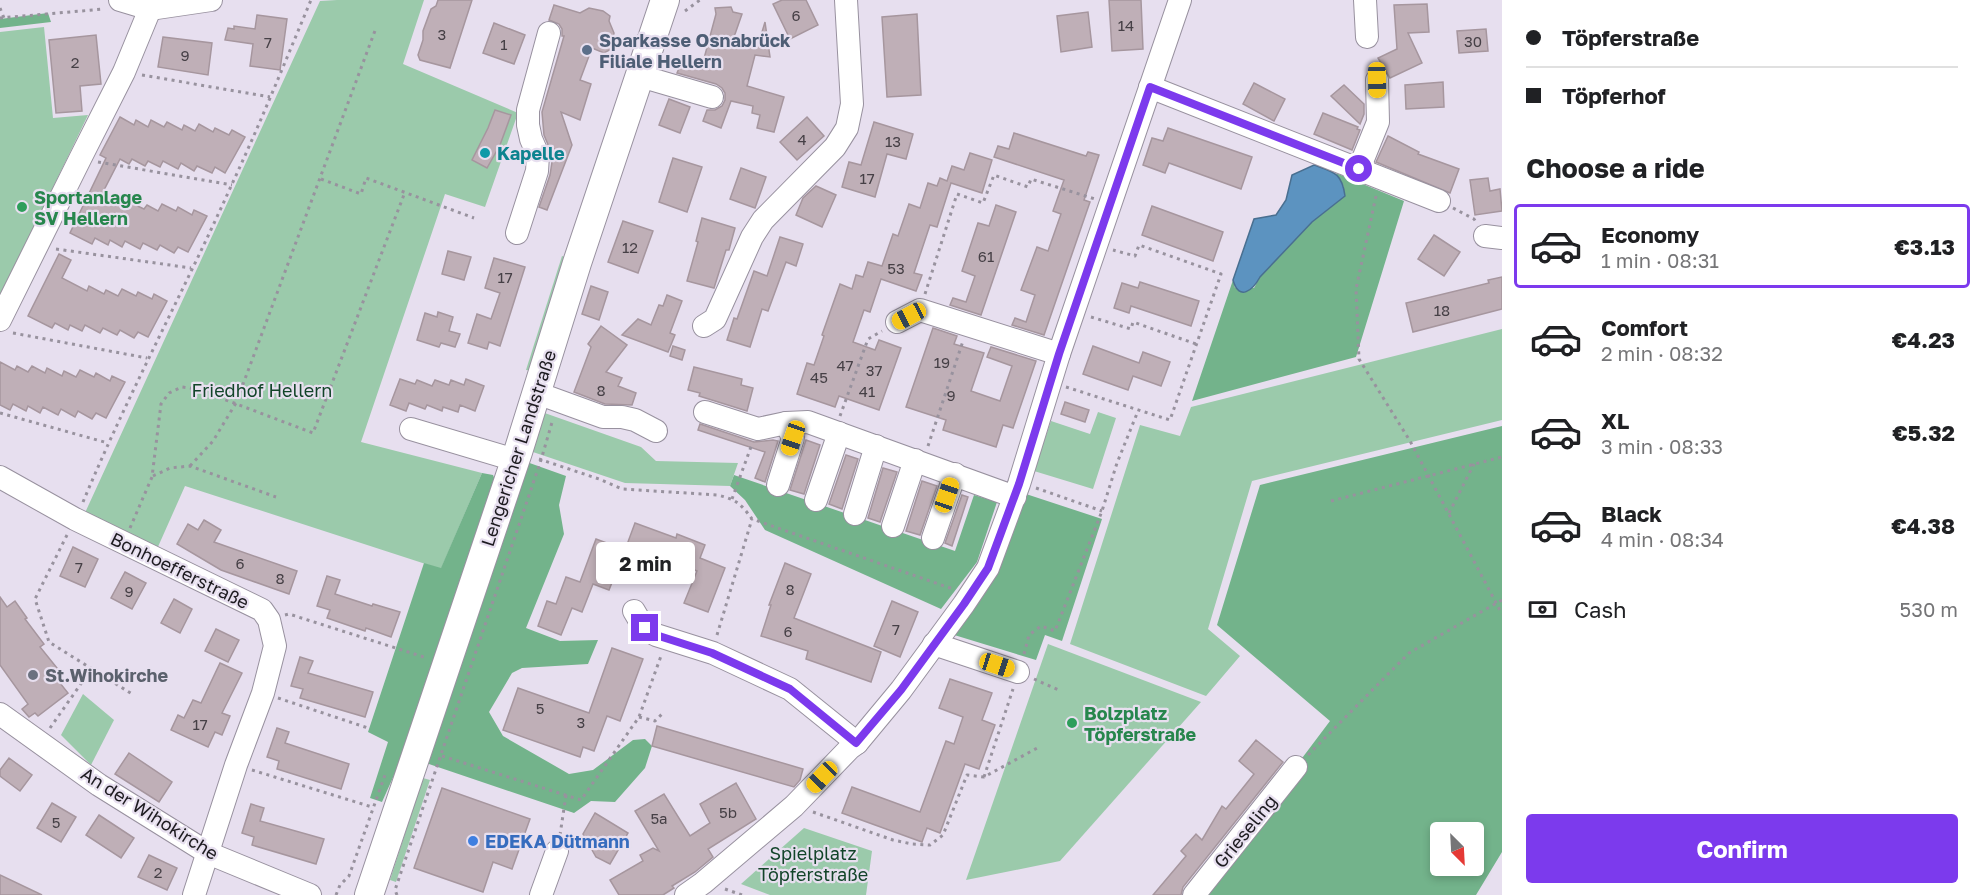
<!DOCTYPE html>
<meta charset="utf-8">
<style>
:root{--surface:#fff;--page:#f6f6f6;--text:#202124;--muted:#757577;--line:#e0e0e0;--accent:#7c3aed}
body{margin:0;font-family:"Golos Text",sans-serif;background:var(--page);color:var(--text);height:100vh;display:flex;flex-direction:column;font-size:22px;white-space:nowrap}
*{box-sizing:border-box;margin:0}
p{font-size:20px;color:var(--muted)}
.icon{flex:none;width:33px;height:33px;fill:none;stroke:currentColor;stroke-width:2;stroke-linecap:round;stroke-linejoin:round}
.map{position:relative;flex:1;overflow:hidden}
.sheet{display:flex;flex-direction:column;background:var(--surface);width:480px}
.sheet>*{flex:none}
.banner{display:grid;align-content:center;height:132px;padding:0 24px;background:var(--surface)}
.needle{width:39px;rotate:156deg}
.fabs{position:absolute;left:1430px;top:822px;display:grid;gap:12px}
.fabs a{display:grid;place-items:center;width:54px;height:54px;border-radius:6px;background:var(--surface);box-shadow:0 3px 9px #0003;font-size:30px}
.end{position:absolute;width:27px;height:27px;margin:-14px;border:8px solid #7c3aed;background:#fff;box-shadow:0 0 0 3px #fff}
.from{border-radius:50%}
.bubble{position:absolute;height:42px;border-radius:6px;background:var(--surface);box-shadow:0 3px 9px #0003;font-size:20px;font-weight:700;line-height:42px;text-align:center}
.car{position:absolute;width:18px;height:36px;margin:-18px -9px;border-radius:8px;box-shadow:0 0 4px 2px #0007;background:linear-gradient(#f5c518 24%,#345 0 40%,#f5c518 0 76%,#345 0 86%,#f5c518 0)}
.banner b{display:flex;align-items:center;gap:21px;height:57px;font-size:22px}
.banner b+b{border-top:2px solid var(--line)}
.banner i{width:15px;height:15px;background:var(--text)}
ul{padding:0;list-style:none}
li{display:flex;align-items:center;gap:18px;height:84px;margin:0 12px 9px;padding:0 12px;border:3px solid transparent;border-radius:6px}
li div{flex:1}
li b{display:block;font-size:22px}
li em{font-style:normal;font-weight:700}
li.current{border-color:var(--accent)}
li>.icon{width:54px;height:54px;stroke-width:1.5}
h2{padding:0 24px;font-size:27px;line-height:72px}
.pay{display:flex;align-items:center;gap:15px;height:66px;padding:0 24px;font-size:22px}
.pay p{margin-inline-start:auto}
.cta{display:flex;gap:12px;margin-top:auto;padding:12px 24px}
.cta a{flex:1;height:69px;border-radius:6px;background:var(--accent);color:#fff;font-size:24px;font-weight:700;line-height:69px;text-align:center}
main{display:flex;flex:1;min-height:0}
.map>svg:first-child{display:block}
</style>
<main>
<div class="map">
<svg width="1502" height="895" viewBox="0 0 1502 895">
<rect width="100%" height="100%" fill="#e7dfef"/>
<g fill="#9bcaab">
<polygon points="337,0 424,0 403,64 518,113 485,207 445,194 361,442 482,473 441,569 185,486 157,549 84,515 320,1"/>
<polygon points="44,27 53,118 88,115 0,297 0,32"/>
<polygon points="562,256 568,258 535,371 526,370"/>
<polygon points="1502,329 1502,420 1252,481 1208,629 1240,656 1206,696 1070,644 1140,425 1180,436 1191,407"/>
<polygon points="539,411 641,447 656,461 738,463 730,486 625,483 527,450"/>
<polygon points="1098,412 1116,418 1093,489 1034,471 1051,421 1090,434"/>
<polygon points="1048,644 1201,702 1060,861 966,880"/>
<polygon points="83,694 114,720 91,765 61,735"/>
<polygon points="423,778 430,780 396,882 390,880"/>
<polygon points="804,828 872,851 866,895 770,895 741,884"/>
</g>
<g fill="#73b38b" fill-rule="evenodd">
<polygon points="48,13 51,22 0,28 0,19"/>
<polygon points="1336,173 1404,201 1356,357 1192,401 1233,280 1235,288 1254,288 1260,277 1312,222 1345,196 1343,185"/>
<path d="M1502 426V852L1476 895H1199L1330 721 1217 625 1260 485ZM1440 832H1473V866H1440Z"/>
<polygon points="524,461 566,476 559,505 564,534 526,628 560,641 598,640 588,664 522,668 512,673 489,712 503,736 569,774 593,770 633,740 645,739 652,746 645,768 615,802 591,801 574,813 426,763"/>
<polygon points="482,473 493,475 497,485 421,715 382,802 370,798 388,742 368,732 424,563 441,568"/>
<polygon points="734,475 955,551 974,495 997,502 977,562 941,609 765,530 745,500 730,486"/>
<polygon points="1026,494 1102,519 1062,641 1045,635 1036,660 951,634 997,575"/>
</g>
<path fill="#5c93c0" stroke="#496f90" stroke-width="1.5" d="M1314 165C1334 172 1342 173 1345 196L1312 222 1260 277C1253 290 1239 302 1233 280L1254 219 1276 215 1286 200 1292 175Z"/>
<g fill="#bfafb7" stroke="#a6969e" stroke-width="1.5">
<polygon points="438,0 472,0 450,68 420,60 418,55 423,40 423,31 431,9 436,6"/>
<polygon points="782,0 806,0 818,25 790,39 773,4"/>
<polygon points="1109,0 1141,0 1143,49 1112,51"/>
<polygon points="1427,4 1429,32 1408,33 1422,63 1390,78 1378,58 1397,49 1394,5"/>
<polygon points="554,5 580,13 589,8 603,11 610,16 609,21 614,33 613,38 617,46 604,53 592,48 580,80 591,84 580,120 561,112 572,145 547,210 539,207 550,175 554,149 549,147 544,135 542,112 564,36 562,36 562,29 559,24 549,20"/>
<polygon points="731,7 733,12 742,14 734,37 759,42 765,22 770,57 755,55 747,86 784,97 774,132 757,128 760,115 752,113 753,106 731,101 721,128 703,121 707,110 715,110 722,106 725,100 725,93 722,88 716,84 677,73 683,59 702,66 716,14 715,8"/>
<polygon points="1088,12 1092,47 1061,52 1057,16"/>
<polygon points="917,14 921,95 887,97 882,17"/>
<polygon points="257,15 287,19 280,70 250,66 253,44 225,40 228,28 234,29 234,26 255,29"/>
<polygon points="494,23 525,35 514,64 483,53"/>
<polygon points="1486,29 1488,51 1459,53 1457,31"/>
<polygon points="96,35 101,84 80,86 82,111 56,113 49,40"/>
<polygon points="163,37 212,43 208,75 158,67"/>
<polygon points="1443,82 1444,107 1406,109 1405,85"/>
<polygon points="1254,83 1285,99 1274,121 1243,104"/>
<polygon points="1344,85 1364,104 1364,114 1360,124 1331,96"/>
<polygon points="669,99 690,107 680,133 659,125"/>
<polygon points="495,110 511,115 500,145 487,168 472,160 488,128"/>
<polygon points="1323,113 1358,127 1357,129 1360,130 1352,150 1314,134"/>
<polygon points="120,117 134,125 136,120 148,127 151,120 164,127 167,122 182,130 184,125 195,131 199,124 213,132 215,128 229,135 232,130 245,137 225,173 215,167 212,173 197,166 194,171 181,163 178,169 163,161 160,167 148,161 145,166 132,159 129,164 120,159 102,194 127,207 129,202 144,209 147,205 158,211 162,204 176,211 178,207 192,215 194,210 207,216 188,252 178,247 174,253 160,245 157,250 143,243 140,249 125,241 122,247 110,240 108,245 95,238 92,244 70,233 106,158 100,155"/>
<polygon points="807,117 824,136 797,160 780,142"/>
<polygon points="874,122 913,134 906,159 887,154 875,197 842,187 849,162 861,165"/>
<polygon points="1168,128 1252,157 1241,189 1169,163 1165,173 1143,165 1152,138 1163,141"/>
<polygon points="1014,133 1086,156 1088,152 1099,155 1084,200 1090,202 1044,335 1012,325 1015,318 1026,322 1035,295 1021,290 1037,247 1048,251 1061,214 1053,211 1064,180 994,157 998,146 1009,149"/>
<polygon points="1388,136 1419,152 1418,154 1459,169 1450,193 1376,162"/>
<polygon points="970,153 992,160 982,193 951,183 937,227 930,225 914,273 922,275 916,291 881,279 870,312 864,310 853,342 875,350 879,340 901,348 879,410 839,396 835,407 797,394 807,363 814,365 824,336 822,335 840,284 852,289 856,275 863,277 868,262 882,266 893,234 898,236 909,204 920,208 928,183 937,186 940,178 947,181 952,166 964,170"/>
<polygon points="673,158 702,167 687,212 659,202"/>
<polygon points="741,168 766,177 755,208 730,199"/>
<polygon points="1488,178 1490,191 1500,189 1502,211 1475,215 1470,180"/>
<polygon points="816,186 836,195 822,227 796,215 803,198"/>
<polygon points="996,205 1016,212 981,315 950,305 953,298 966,302 975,276 962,271 978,223 989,226"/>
<polygon points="1152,206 1223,232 1213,261 1142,235"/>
<polygon points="702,218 735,228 729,250 726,250 714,288 687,281 698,242 696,241"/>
<polygon points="623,221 653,231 638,273 608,262"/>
<polygon points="1434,235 1460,252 1444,276 1418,259"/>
<polygon points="780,237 803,244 796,266 786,262 768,311 762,309 750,347 727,340 734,318 737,319 754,271 767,276"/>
<polygon points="448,251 471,257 464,280 442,274"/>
<polygon points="59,254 71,260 62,278 87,291 89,286 104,294 106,290 118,296 122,289 136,296 138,292 152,299 154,294 167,301 148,337 138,332 134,338 120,330 117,335 103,328 100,333 85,325 82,331 70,325 68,330 55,323 52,328 28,316"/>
<polygon points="494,258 525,267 500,346 489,342 487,349 468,343 477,314 491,319 500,293 485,288"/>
<polygon points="1502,277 1502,309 1413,332 1406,303 1489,283 1488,280"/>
<polygon points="1140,282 1199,301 1191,326 1131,306 1129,313 1114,308 1122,283 1138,288"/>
<polygon points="591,286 608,292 599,320 582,314"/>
<polygon points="667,295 682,301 670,333 675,335 668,352 622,335 638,319 651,325 659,305 663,306"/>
<polygon points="438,312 453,317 449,331 460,334 455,347 441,343 439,347 417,340 425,313 437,317"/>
<polygon points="601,326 627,345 606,372 622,378 618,386 636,393 632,405 605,404 574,392 591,347 588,344"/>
<polygon points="933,328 957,336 954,344 984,353 971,391 1000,401 1012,366 987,357 991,347 1036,361 1013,428 1003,425 996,447 943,430 946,420 906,407"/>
<polygon points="673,346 685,350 682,360 670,356"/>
<polygon points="1093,346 1139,363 1143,352 1170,362 1161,386 1133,376 1128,390 1083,374"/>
<polygon points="0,362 15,370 17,366 28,372 32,366 45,373 47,368 62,376 64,371 76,377 80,370 94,377 96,373 110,381 112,376 125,382 106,418 96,413 92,419 78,411 75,417 61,409 58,415 43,407 40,413 28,406 26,411 13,404 10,410 0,405"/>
<polygon points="694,367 742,379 741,385 753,388 747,411 699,396 700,393 688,390"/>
<polygon points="400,379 415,384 417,380 432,386 435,380 449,385 451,380 464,385 466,379 484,386 475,411 460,405 458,412 443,407 442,411 427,405 425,409 409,403 406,411 390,405"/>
<polygon points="1065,402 1089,410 1085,422 1061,414"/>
<polygon points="700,424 754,442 773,440 778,441 765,482 755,478 765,452 698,430"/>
<polygon points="806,440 820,445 804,494 790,490"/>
<polygon points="846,455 858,459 842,509 829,504"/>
<polygon points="883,468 897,472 880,522 868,518"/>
<polygon points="922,481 937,486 920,535 906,531"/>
<polygon points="962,495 968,497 952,546 945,543"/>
<polygon points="204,520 221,530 214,542 297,571 289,594 221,570 177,544 188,524 198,530"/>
<polygon points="635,523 676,538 677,534 705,545 700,558 725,568 708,612 684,603 697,571 666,559 664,565 625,550"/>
<polygon points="596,539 625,550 609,590 593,584 582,612 572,608 561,635 538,626 547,601 556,604 566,577 580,582"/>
<polygon points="73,547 98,559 85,587 60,576"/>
<polygon points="785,563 811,574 794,618 881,652 871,682 806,659 808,651 761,636 771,605 769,605"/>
<polygon points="125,572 146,583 132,609 111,598"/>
<polygon points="327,576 340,580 335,594 372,606 373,604 400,612 391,637 366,628 365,631 327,618 330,610 317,606"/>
<polygon points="0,597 7,607 15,601 27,618 25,619 44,644 40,647 61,673 56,678 68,693 38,716 35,713 29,717 22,709 28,704 0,665"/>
<polygon points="174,599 192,609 180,633 161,623"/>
<polygon points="892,601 918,612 900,657 874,646"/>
<polygon points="216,629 239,640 228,662 205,651"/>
<polygon points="612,648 643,659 620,721 607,716 594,751 583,747 580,757 503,730 518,688 589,713"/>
<polygon points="300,657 313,661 308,673 373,692 365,717 300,698 303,689 291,686"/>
<polygon points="220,663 242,673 222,713 230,716 222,735 215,732 208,747 171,730 178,715 184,718 193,700 201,703"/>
<polygon points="950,679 992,693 982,720 995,725 979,769 965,764 940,833 927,828 922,842 842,813 852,787 920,812 946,741 954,744 963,717 939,708"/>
<polygon points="657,726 803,769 800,780 794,787 652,746"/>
<polygon points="277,728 289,732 285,743 349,764 341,789 277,769 279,761 267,757"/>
<polygon points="1256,740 1283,762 1183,887 1181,895 1153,895 1186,856 1181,851 1196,834 1202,840 1222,806 1226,809 1254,774 1239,761"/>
<polygon points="129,753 172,782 159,802 115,774"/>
<polygon points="9,758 32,775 20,791 0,776 0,770"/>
<polygon points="736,783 756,819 708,849 713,857 695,872 672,886 674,888 663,895 619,895 610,880 643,861 640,855 653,848 659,851 635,811 664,794 690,836 710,823 700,804"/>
<polygon points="442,788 530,819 512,869 493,862 483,892 414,868"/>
<polygon points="52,803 76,817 61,842 37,828"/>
<polygon points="251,804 264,808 260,821 324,839 316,864 252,845 254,837 242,833"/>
<polygon points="595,813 628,833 610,864 596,857 583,834"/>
<polygon points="99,815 134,838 121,858 86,835"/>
<polygon points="149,855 177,868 167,890 138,877"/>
<polygon points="0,875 42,895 0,895"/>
</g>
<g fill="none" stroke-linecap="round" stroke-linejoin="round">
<g stroke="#98919f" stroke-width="24">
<g id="minor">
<polyline points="120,0 150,9 211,0"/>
<polyline points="1365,0 1367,37"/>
<polyline points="640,76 712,97"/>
<polyline points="1150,87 1439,201"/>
<polyline points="1359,169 1378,122 1377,80"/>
<polyline points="517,233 537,171 538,155 531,139 528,125 528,110 549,33"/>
<polyline points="1485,236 1502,238"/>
<polyline points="0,320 80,159 124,72 150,9"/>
<polyline points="897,322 920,310 1059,354"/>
<polyline points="704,326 715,319 752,237 763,220 835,147 847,128 852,104 846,0"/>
<polyline points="537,393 603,417 622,417 635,420 656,431"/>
<polyline points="705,412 758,429 786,423 808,422 1015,497"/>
<polyline points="411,429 515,460"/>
<polyline points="0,477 75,519 262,610 269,620 275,646 263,693 236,765 194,895"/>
<polyline points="778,485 793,438 786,423"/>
<polyline points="816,500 839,433"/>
<polyline points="855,514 876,446"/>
<polyline points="893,526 915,460"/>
<polyline points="933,538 955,474"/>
<polyline points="634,611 644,628 656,635 713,653 790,689 857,743"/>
<polyline points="934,644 1018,672"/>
<polyline points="0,714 99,785 208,853 310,895"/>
<polyline points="541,895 557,851"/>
<polyline points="686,895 703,883 794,806 850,748 857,743 901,690 964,604 988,568 1019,484 1059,354 1180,0"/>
<polyline points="1194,895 1296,767"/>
</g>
</g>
<g stroke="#98919f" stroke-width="30">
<polyline id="major" points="369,895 518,452 577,263 665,0"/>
</g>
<g stroke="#98929e" stroke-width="3" stroke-dasharray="3 4.5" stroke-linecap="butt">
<polyline points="0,8 4,18"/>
<polyline points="685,11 700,0"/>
<polyline points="0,18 104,9"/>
<polyline points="142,75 270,97"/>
<polyline points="98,162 232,185"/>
<polyline points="321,179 361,194 366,178 474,218"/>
<polyline points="1376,196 1356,289 1359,359 1410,441 1502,614"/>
<polyline points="1453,208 1474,219 1476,222"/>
<polyline points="56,249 191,268"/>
<polyline points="925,294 957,194 983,203 994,175 1028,187 1031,179 1095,199"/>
<polyline points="1091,317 1131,329 1133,322 1196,344"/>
<polyline points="13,333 147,358"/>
<polyline points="1066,387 1170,420 1221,274 1139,245 1135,256 1113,250"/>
<polyline points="0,413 108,443"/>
<polyline points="840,416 868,339 882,331"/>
<polyline points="928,446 963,341"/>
<path d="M539 459 599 479 622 489 718 495C737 500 741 504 752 519L953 589"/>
<polyline points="190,466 213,441 236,403 376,28"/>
<polyline points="153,476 170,468 190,466 276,497"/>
<polyline points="1036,488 1102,511"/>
<polyline points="732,499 752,444"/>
<polyline points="1331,501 1502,457"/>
<path d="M83 502C128 394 184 291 232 184 260 124 285 62 311 0"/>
<polyline points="1449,513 1474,464"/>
<polyline points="130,528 152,477 161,404 169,393 182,387 197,389 313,433 405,192"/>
<polyline points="67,535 35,599 49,642 132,694"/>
<polyline points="285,615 289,614 427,658"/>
<polyline points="717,635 752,519"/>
<polyline points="1024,654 1029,635 1041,626 1055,631 1102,511 1117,463 1138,411"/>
<polyline points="1034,679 1061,691"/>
<polyline points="278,698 368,728"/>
<polyline points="639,717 655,721 662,714"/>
<polyline points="50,728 92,668"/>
<polyline points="1308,755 1409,653 1502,600"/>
<polyline points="442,756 581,800 639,717 661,656"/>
<polyline points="252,770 372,807"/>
<polyline points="984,777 1013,689"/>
<polyline points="813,812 893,840 912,844 930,845 943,835 967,775 984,777 1039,747"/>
<polyline points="560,835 566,795"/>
<polyline points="725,889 742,895"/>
<polyline points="336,895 340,885 349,876 385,775"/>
<polyline points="397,895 395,890 541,460 553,419"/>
</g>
<use href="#minor" stroke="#fff" stroke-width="22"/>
<use href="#major" stroke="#fff" stroke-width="28"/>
</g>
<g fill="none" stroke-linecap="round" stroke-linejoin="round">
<polyline stroke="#7c3aed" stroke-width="8" points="645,628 656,635 712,653 790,689 856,743 901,690 964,604 988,568 1019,484 1059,354 1150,87 1359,169"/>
</g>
<circle fill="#5c6f8a" stroke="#e7dfef" stroke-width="2" cx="587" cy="50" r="6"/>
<circle fill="#0f9aa8" stroke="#e7dfef" stroke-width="2" cx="485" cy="153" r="6"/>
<g fill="#2e9e5b" stroke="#e7dfef" stroke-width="2">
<circle cx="22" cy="207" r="6"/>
<circle cx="1072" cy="723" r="6"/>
</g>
<circle fill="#6b7280" stroke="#e7dfef" stroke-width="2" cx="33" cy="675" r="6"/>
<circle fill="#3f7fe0" stroke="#e7dfef" stroke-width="2" cx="473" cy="841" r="6"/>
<g text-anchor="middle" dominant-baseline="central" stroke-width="4.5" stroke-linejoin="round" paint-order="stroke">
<g font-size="15" fill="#464046">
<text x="796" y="15">6</text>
<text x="1126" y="25">14</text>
<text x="442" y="34">3</text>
<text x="1473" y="41">30</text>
<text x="268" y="42">7</text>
<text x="504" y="44">1</text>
<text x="185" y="55">9</text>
<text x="75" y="62">2</text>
<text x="802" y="139">4</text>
<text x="893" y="141">13</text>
<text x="867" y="178">17</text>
<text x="630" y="247">12</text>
<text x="986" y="256">61</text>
<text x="896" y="268">53</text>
<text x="505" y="277">17</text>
<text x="1442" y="310">18</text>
<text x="942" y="362">19</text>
<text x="845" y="365">47</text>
<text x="874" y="370">37</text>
<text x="819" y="377">45</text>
<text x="601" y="390">8</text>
<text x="867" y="391">41</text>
<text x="951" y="395">9</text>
<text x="240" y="563">6</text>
<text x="79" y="567">7</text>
<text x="280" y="578">8</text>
<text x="790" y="589">8</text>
<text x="129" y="591">9</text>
<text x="896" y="629">7</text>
<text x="788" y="631">6</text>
<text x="540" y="708">5</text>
<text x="581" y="722">3</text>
<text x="200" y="724">17</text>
<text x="728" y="812">5b</text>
<text x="659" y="818">5a</text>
<text x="56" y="822">5</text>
<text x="158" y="872">2</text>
</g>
<g font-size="18" font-weight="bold" fill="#4e5e75" stroke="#e7dfef" text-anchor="start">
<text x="599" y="40">Sparkasse Osnabrück<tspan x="599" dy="21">Filiale Hellern</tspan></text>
</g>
<g font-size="18" font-weight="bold" fill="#0d838f" stroke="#e7dfef" text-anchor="start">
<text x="497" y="153">Kapelle</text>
</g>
<g font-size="18" font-weight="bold" fill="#27864d" stroke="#e7dfef" text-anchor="start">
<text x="34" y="197">Sportanlage<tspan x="34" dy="21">SV Hellern</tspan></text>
<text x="1084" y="713">Bolzplatz<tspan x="1084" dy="21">Töpferstraße</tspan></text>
</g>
<g font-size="18" fill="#124429" stroke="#e7dfef">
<text x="262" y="390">Friedhof Hellern</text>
<text x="813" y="853">Spielplatz<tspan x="813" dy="21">Töpferstraße</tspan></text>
</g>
<g font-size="18" fill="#1d1b20" stroke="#e7dfef">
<text transform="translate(518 448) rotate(-72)">Lengericher Landstraße</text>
<text transform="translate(180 570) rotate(26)">Bonhoefferstraße</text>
<text transform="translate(150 813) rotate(32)">An der Wihokirche</text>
<text transform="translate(1245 831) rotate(-51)">Grieseling</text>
</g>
<g font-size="18" font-weight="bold" fill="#5b616d" stroke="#e7dfef" text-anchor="start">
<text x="45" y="675">St.Wihokirche</text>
</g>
<g font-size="18" font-weight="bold" fill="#366cbe" stroke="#e7dfef" text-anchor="start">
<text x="485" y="841">EDEKA Dütmann</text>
</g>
</g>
</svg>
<div class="fabs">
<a><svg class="needle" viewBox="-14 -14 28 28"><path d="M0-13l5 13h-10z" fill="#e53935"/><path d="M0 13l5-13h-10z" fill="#757577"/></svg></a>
</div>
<i class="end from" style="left:1359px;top:169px"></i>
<i class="end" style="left:645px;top:628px"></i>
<div class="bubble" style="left:596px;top:542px;width:99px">2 min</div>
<i class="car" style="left:1377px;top:80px;rotate:179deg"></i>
<i class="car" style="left:909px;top:316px;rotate:242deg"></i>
<i class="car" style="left:793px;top:438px;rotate:199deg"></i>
<i class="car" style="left:947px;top:495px;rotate:19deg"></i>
<i class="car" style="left:997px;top:665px;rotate:108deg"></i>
<i class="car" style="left:822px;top:777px;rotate:224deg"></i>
</div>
<section class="sheet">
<div class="banner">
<b><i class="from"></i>Töpferstraße</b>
<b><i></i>Töpferhof</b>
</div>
<h2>Choose a ride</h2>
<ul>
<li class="current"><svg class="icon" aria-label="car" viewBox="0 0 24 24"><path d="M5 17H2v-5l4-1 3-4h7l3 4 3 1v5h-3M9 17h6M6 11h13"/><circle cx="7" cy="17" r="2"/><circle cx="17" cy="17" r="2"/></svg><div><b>Economy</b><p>1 min · 08:31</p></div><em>€3.13</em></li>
<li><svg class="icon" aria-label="car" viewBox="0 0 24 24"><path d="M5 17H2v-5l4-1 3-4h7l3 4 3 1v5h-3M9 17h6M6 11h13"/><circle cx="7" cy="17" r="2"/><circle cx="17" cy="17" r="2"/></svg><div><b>Comfort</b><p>2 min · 08:32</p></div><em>€4.23</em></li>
<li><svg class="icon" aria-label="car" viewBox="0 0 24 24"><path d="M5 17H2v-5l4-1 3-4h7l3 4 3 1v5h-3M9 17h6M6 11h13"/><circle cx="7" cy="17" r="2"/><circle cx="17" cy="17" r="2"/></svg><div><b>XL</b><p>3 min · 08:33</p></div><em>€5.32</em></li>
<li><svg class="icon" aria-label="car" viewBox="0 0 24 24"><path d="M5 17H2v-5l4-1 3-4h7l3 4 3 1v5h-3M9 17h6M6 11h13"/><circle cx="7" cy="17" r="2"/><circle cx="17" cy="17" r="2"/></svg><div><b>Black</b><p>4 min · 08:34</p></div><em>€4.38</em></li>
</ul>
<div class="pay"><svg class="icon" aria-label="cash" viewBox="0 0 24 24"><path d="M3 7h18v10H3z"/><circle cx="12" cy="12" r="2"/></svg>Cash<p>530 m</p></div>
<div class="cta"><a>Confirm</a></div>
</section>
</main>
